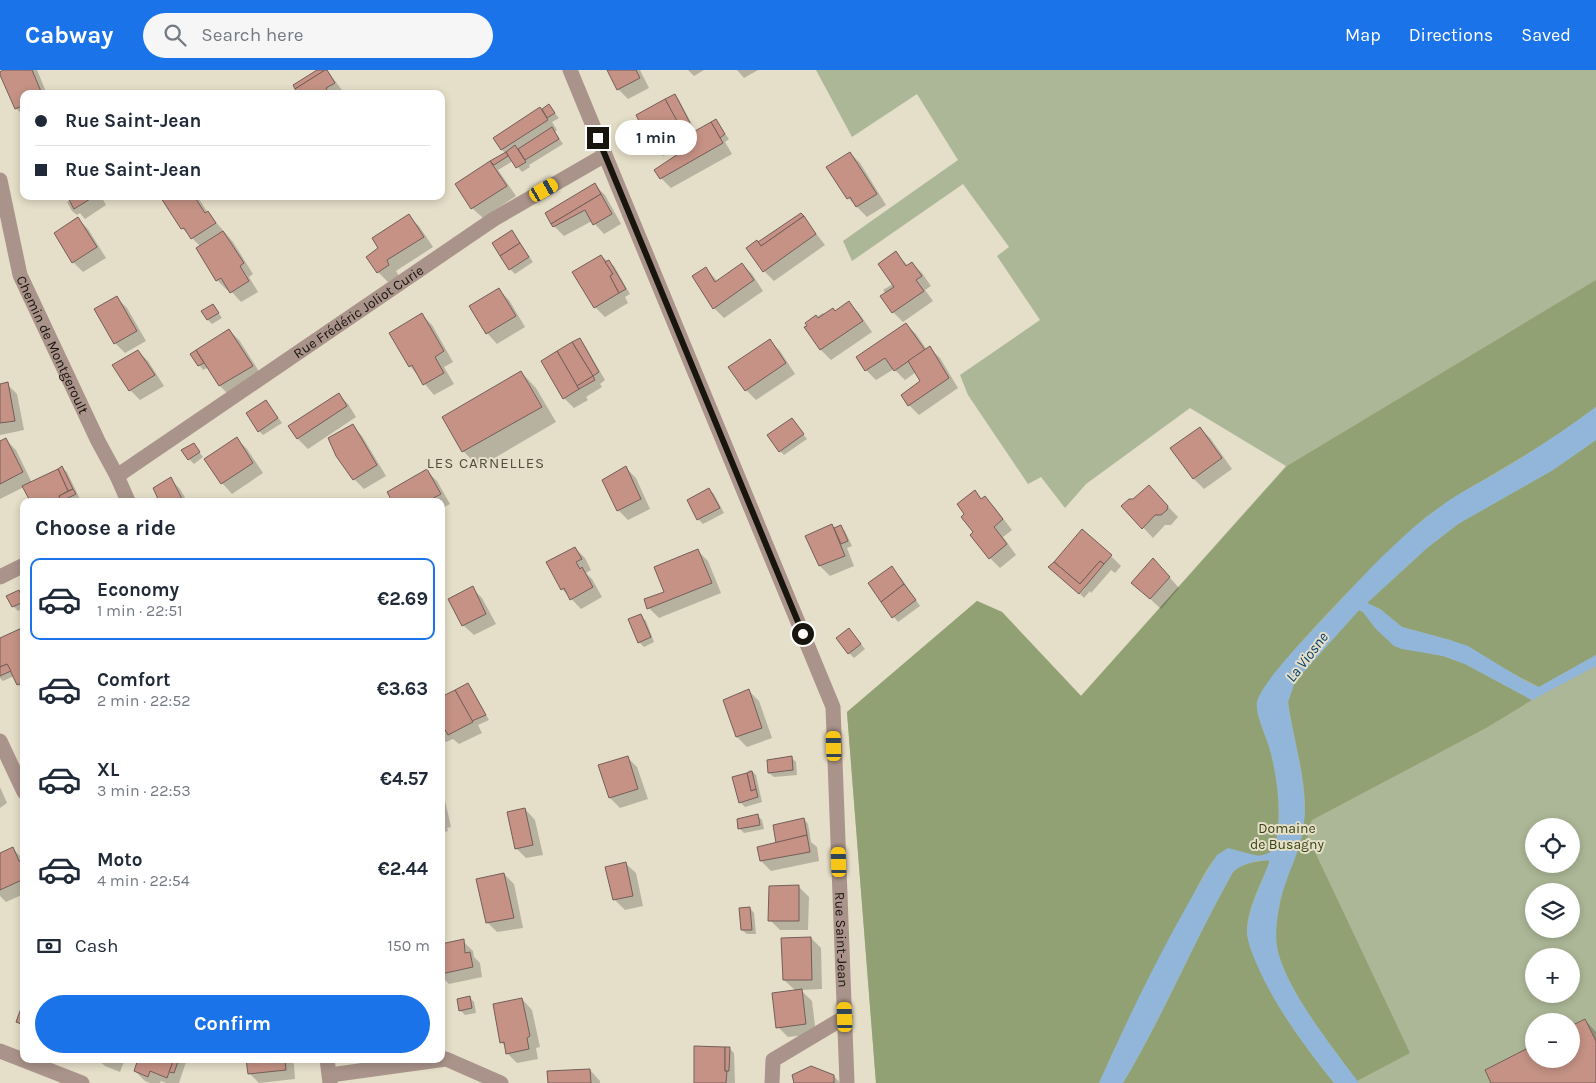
<!DOCTYPE html>
<meta charset="utf-8">
<style>
:root{--surface:#fff;--page:#f6f6f7;--text:#1f2937;--muted:#747a83;--line:#e0e1e3;--accent:#1a73e8}
body{margin:0;font-family:Karla,sans-serif;background:var(--page);color:var(--text);height:100vh;display:flex;flex-direction:column;font-size:19px;white-space:nowrap}
*{box-sizing:border-box;margin:0}
p{font-size:16px;color:var(--muted)}
.icon{flex:none;width:28px;height:28px;fill:none;stroke:currentColor;stroke-width:2;stroke-linecap:round;stroke-linejoin:round}
.map{position:relative;flex:1;overflow:hidden}
.side{position:absolute;left:20px;top:428px;width:425px;height:565px;display:flex;flex-direction:column;background:var(--surface);border-radius:10px;box-shadow:0 2px 8px #0003}
.side>*{flex:none}
.banner{position:absolute;left:20px;top:20px;width:425px;height:110px;border-radius:10px;box-shadow:0 2px 8px #0003;display:grid;align-content:center;height:110px;padding:0 15px;background:var(--surface)}
.tools{position:absolute;left:1525px;top:748px;display:grid;gap:10px}
.tools a{display:grid;place-items:center;width:55px;height:55px;border-radius:50%;background:var(--surface);box-shadow:0 2px 8px #0003;font-size:25px}
.end{position:absolute;width:22px;height:22px;margin:-11px;border:6px solid #18150e;background:#fff;box-shadow:0 0 0 2px #fff}
.from{border-radius:50%}
.bubble{position:absolute;height:35px;border-radius:18px;background:var(--surface);box-shadow:0 2px 8px #0003;font-size:16px;font-weight:700;line-height:35px;text-align:center}
.car{position:absolute;width:15px;height:30px;margin:-15px -8px;border-radius:6px;box-shadow:0 0 4px 1px #0007;background:linear-gradient(#f5c518 24%,#345 0 40%,#f5c518 0 76%,#345 0 86%,#f5c518 0)}
.banner b{display:flex;align-items:center;gap:18px;height:48px;font-size:19px}
.banner b+b{border-top:1px solid var(--line)}
.banner i{width:12px;height:12px;background:var(--text)}
ul{padding:0;list-style:none}
li{display:flex;align-items:center;gap:15px;height:82px;margin:0 10px 8px;padding:0 5px;border:2px solid transparent;border-radius:10px}
li div{flex:1}
li b{display:block;font-size:19px}
li em{font-style:normal;font-weight:700}
li.current{border-color:var(--accent)}
li>.icon{width:45px;height:45px;stroke-width:1.5}
h2{padding:0 15px;font-size:22px;line-height:60px}
.pay{display:flex;align-items:center;gap:12px;height:55px;padding:0 15px;font-size:19px}
.pay p{margin-inline-start:auto}
.button{display:flex;gap:10px;margin-top:auto;padding:10px 15px}
.button a{flex:1;height:58px;border-radius:30px;background:var(--accent);color:#fff;font-size:20px;font-weight:700;line-height:58px;text-align:center}
header{display:flex;align-items:center;gap:30px;box-sizing:border-box;height:70px;padding:0 25px;background:var(--accent);color:#fff}
header strong{font-size:24px}
nav{display:flex;gap:28px;margin-inline-start:auto;font-size:18px}
.search{width:350px;height:45px;background:var(--page);display:flex;align-items:center;gap:12px;box-sizing:border-box;padding:0 18px;border-radius:28px;color:var(--muted);font-size:19px}
.map>svg:first-child{display:block}
</style>
<header>
<strong>Cabway</strong>
<div class="search"><svg class="icon" aria-label="search" viewBox="0 0 24 24"><circle cx="10" cy="10" r="6"/><path d="M15 15l6 6"/></svg>Search here</div>
<nav><a>Map</a><a>Directions</a><a>Saved</a></nav>
</header>
<div class="map">
<svg width="1596" height="1013" viewBox="0 0 1596 1013">
<rect width="100%" height="100%" fill="#e5dec8"/>
<path fill="#acb797" fill-rule="evenodd" d="M816 0H1596V1013H876L847 642 977 531 1002 542 1081 626 1286 396 1190 338 1086 414 1065 438 1041 407 1028 414 968 325 960 305 1040 250 997 186 1009 177 963 114 852 191 843 171 958 90 917 24 852 67ZM1534 756H1571V794H1534ZM1534 821H1571V859H1534ZM1534 886H1571V924H1534ZM1534 951H1571V989H1534Z"/>
<g fill="#92a174">
<path d="M1596 210V337C1564 361 1530 383 1495 403 1477 414 1457 424 1440 437 1433 442 1425 447 1419 453 1392 476 1258 608 1257 636 1256 644 1266 667 1269 676 1278 708 1282 744 1275 777 1261 800 1234 768 1216 787 1205 799 1194 824 1186 839 1154 896 1125 954 1099 1013H876L847 642 977 531 1002 542 1081 626 1287 396Z"/>
<polygon points="1596,370 1596,585 1539,617 1450,570 1402,557 1380,539 1367,533 1427,478 1458,454 1553,400"/>
<path d="M1359 540 1363 542 1376 559 1429 583 1443 586 1465 594 1532 630 1486 658 1312 750 1306 763 1410 983 1357 1011C1332 976 1286 920 1277 878 1274 863 1277 847 1280 833 1285 805 1301 780 1304 752 1309 716 1293 669 1288 632L1294 614 1300 606Z"/>
<path d="M1267 790H1270C1262 813 1246 839 1247 864 1248 871 1251 879 1254 886 1271 931 1303 975 1334 1013H1123C1164 945 1194 871 1233 802 1241 793 1256 792 1267 790Z"/>
</g>
<path fill="#91b6d9" d="M1596 337V370L1553 400 1458 454 1427 478 1367 533 1380 539 1402 557 1450 570 1468 576 1527 612 1539 617 1596 585V596L1532 630 1465 594 1443 586 1402 579 1394 576 1376 559 1363 542 1359 540 1300 606 1294 614 1288 632C1293 669 1308 715 1304 752 1302 780 1286 805 1280 832 1277 847 1275 862 1277 877 1284 917 1334 980 1359 1013H1334C1305 976 1277 940 1258 897 1253 886 1247 872 1247 860 1249 836 1262 813 1270 791 1260 789 1241 794 1233 802 1194 871 1164 944 1123 1013H1099C1134 935 1172 857 1217 785L1228 778 1258 786C1265 785 1271 783 1275 777 1283 746 1278 710 1270 680 1267 668 1255 643 1257 632 1260 616 1297 577 1310 563 1351 520 1391 472 1440 437 1457 424 1477 414 1495 404 1530 383 1564 361 1596 337Z"/>
<g fill="#0003">
<polygon points="4,0 37,0 47,24 24,24 24,46 16,38"/>
<polygon points="319,0 327,0 344,23 299,24"/>
<polygon points="608,0 640,0 649,18 628,29 618,19"/>
<polygon points="688,0 704,0 694,6"/>
<polygon points="737,0 758,0 744,8"/>
<polygon points="675,25 679,30 694,58 686,62 689,66 716,51 729,69 725,72 732,84 671,118 661,108 686,81 683,75 663,86 653,76"/>
<polygon points="549,36 559,48 552,52 557,60 555,62 563,74 529,95 530,97 522,102 513,91 498,100 516,126 483,148 472,138 457,114 505,83 501,79 542,40"/>
<polygon points="850,83 860,93 886,135 867,147 848,128"/>
<polygon points="594,114 605,125 621,154 604,164 592,151 564,166 554,156"/>
<polygon points="68,126 101,126 106,135 85,149 80,143 77,145 72,141 67,132 68,131 72,134"/>
<polygon points="166,126 197,126 208,143 233,172 253,204 249,207 258,222 241,232 229,219 227,220 217,210 201,177 182,158"/>
<polygon points="408,146 419,156 433,177 396,201 399,206 388,212 378,202 379,179"/>
<polygon points="78,149 88,159 106,188 83,202 73,192"/>
<polygon points="808,153 825,175 774,211 764,201 758,174"/>
<polygon points="512,161 533,192 515,204 510,199"/>
<polygon points="896,183 908,196 912,193 922,203 931,216 925,220 933,231 903,252 893,242 886,224 883,220 893,214"/>
<polygon points="601,186 614,196 630,224 625,227 628,233 605,247 595,237"/>
<polygon points="742,194 752,204 763,221 724,248 714,238 694,206 706,198 718,212"/>
<polygon points="499,220 509,230 525,257 497,274 487,263 471,236"/>
<polygon points="117,228 127,238 146,271 125,283 115,273"/>
<polygon points="849,233 859,243 872,262 831,290 821,280 806,257 820,250 818,246 823,243 825,245 835,242"/>
<polygon points="213,235 222,248 212,254 208,250"/>
<polygon points="422,245 432,255 453,292 444,297 454,314 434,325 410,296"/>
<polygon points="906,254 916,264 927,280 930,278 940,288 958,318 919,345 909,335 922,312 916,302 905,310 894,299 876,310 866,300"/>
<polygon points="229,260 239,270 262,306 230,326 220,316 209,297 203,300 191,284"/>
<polygon points="579,269 584,274 605,310 600,314 602,317 586,327 588,330 574,338 564,328"/>
<polygon points="770,271 780,281 795,304 756,330 746,320"/>
<polygon points="138,281 148,291 164,316 140,330 130,320"/>
<polygon points="521,302 536,318 556,352 479,397 463,381 444,347"/>
<polygon points="7,314 17,324 24,360 0,365 0,315"/>
<polygon points="338,324 348,334 356,347 308,379 298,369"/>
<polygon points="266,331 282,353 263,365 259,361"/>
<polygon points="792,350 807,369 784,385 780,381"/>
<polygon points="352,355 362,366 386,406 364,419 354,409"/>
<polygon points="1200,358 1210,368 1232,399 1204,419 1194,409 1172,378"/>
<polygon points="237,369 247,379 263,403 232,424 222,413 206,389"/>
<polygon points="6,370 16,380 32,413 62,398 67,402 80,429 77,430 77,431 31,431 24,417 0,429 0,372"/>
<polygon points="193,374 203,387 194,394 189,389"/>
<polygon points="626,398 636,408 650,439 628,450 618,440"/>
<polygon points="427,401 437,411 450,434 441,439 441,431 393,431 388,423"/>
<polygon points="170,409 180,419 187,431 161,431 155,418"/>
<polygon points="709,419 714,424 724,443 703,454 698,449 688,430"/>
<polygon points="975,422 982,430 985,428 995,438 1012,460 1003,467 1016,485 1000,498 990,488 975,463"/>
<polygon points="1159,427 1178,447 1171,455 1165,455 1153,468 1123,436"/>
<polygon points="832,456 835,459 841,457 845,461 852,476 847,478 854,496 830,506 820,496"/>
<polygon points="575,478 585,488 591,500 586,503 592,509 602,527 581,539 562,519"/>
<polygon points="698,481 708,491 721,523 659,548 649,538 666,523"/>
<polygon points="1111,486 1121,496 1115,503 1111,500 1091,523 1090,521 1084,528 1080,524 1085,518 1084,516"/>
<polygon points="891,498 901,508 920,536 898,552 883,533"/>
<polygon points="1163,500 1179,518 1161,539 1133,513"/>
<polygon points="472,518 482,528 496,554 474,565 463,555"/>
<polygon points="18,521 24,527 24,538 18,541 13,536"/>
<polygon points="641,546 646,551 654,572 644,577 639,572"/>
<polygon points="24,559 24,620 18,614 14,606 3,611 0,608 0,570"/>
<polygon points="849,559 865,579 854,588 849,583"/>
<polygon points="468,614 472,619 489,650 478,655 482,663 459,674 453,669 446,672 441,667 441,628"/>
<polygon points="749,621 759,631 772,668 747,677 737,667 725,631"/>
<polygon points="24,637 24,646 20,638"/>
<polygon points="627,687 637,697 648,729 620,738 610,728 600,696"/>
<polygon points="791,687 796,692 797,705 774,707 769,703"/>
<polygon points="751,700 756,705 762,732 745,737 740,732 748,701"/>
<polygon points="441,713 451,757 447,758 448,761 441,763"/>
<polygon points="0,717 7,733 0,738"/>
<polygon points="525,739 535,750 543,785 526,788 516,778"/>
<polygon points="757,745 762,750 764,759 744,763 739,758"/>
<polygon points="804,749 808,754 811,772 817,777 819,791 771,801 761,791"/>
<polygon points="13,779 21,787 24,786 24,824 6,832 0,826 0,784"/>
<polygon points="625,793 636,803 643,836 625,840 615,830"/>
<polygon points="504,804 514,814 523,858 497,862 487,852"/>
<polygon points="799,817 809,827 808,860 780,860 770,850"/>
<polygon points="750,838 754,843 756,864 747,864 742,860"/>
<polygon points="811,868 821,878 822,919 801,920 812,931 816,964 788,967 778,957 796,921 784,910"/>
<polygon points="463,871 473,881 474,887 480,893 482,907 449,914 441,906 441,875"/>
<polygon points="470,928 474,932 476,943 465,945 460,940"/>
<polygon points="522,929 532,940 540,977 536,978 538,989 517,993 507,983 506,977 501,972"/>
<polygon points="1585,950 1596,962 1596,1013 1493,1013 1534,989 1571,989"/>
<polygon points="729,978 734,983 735,1013 695,1013"/>
<polygon points="97,989 125,989 120,1002 105,996"/>
<polygon points="139,989 172,989 168,1002 170,1003 175,989 187,989 179,1013 166,1013 161,1011 160,1013 150,1013 145,1011 135,1001"/>
<polygon points="247,989 289,989 294,994 295,1009 259,1013 249,1003"/>
<polygon points="590,1000 600,1011 600,1013 549,1013"/>
<polygon points="834,1006 840,1013 796,1013"/>
</g>
<g fill="#c59285" stroke="#745e59">
<polygon points="3,0 32,0 42,24 24,24 24,35 15,39 0,5 0,2"/>
<polygon points="317,0 325,0 295,19 293,15"/>
<polygon points="325,0 327,0 335,13 326,18 330,24 298,24 295,19"/>
<polygon points="607,0 636,0 640,8 617,20"/>
<polygon points="675,24 690,53 680,58 665,29"/>
<polygon points="665,29 682,60 652,77 636,45"/>
<polygon points="549,34 555,43 547,48 542,39"/>
<polygon points="540,37 548,50 501,80 493,68"/>
<polygon points="716,49 725,64 720,68 711,52"/>
<polygon points="711,52 723,73 660,109 654,100 684,80 679,70"/>
<polygon points="552,57 559,69 525,90 518,79"/>
<polygon points="515,75 526,92 516,98 506,82"/>
<polygon points="506,82 508,86 494,95 490,91"/>
<polygon points="850,82 877,124 856,137 850,127 847,129 826,97"/>
<polygon points="490,91 507,116 471,139 455,114"/>
<polygon points="595,113 601,124 551,154 545,143"/>
<polygon points="601,124 612,144 593,155 585,140 553,157 551,154"/>
<polygon points="67,126 95,126 74,139"/>
<polygon points="164,126 194,126 205,143 208,141 216,153 191,169 184,158 181,159 161,128"/>
<polygon points="801,143 804,146 761,176 758,172"/>
<polygon points="409,144 424,167 387,190 389,195 377,203 366,187 378,178 372,168"/>
<polygon points="804,146 816,164 763,202 746,178 757,170 761,176"/>
<polygon points="78,147 97,177 72,193 54,163"/>
<polygon points="512,160 520,173 500,186 492,173"/>
<polygon points="223,161 244,193 240,196 249,211 230,223 221,208 216,211 196,178"/>
<polygon points="520,173 529,187 509,200 500,186"/>
<polygon points="896,181 906,196 912,192 922,206 916,210 924,221 892,243 880,226 894,217 878,194"/>
<polygon points="601,185 613,204 610,206 619,223 594,238 572,202"/>
<polygon points="609,190 626,219 619,223 610,206 613,204 605,192"/>
<polygon points="742,193 754,210 713,239 692,206 706,197 715,212"/>
<polygon points="499,218 516,246 486,264 469,236"/>
<polygon points="117,226 137,261 114,274 94,239"/>
<polygon points="849,231 863,251 820,280 804,257 807,256 805,253 816,245 818,248 833,238 835,241"/>
<polygon points="213,234 219,243 207,250 201,241"/>
<polygon points="422,243 444,281 435,287 444,303 423,315 412,295 409,297 389,263"/>
<polygon points="906,253 925,280 894,301 885,288 865,301 856,287"/>
<polygon points="229,259 253,296 219,316 196,280"/>
<polygon points="580,268 599,302 593,306 572,272"/>
<polygon points="770,269 786,293 745,321 728,297"/>
<polygon points="572,272 593,306 577,316 557,281"/>
<polygon points="930,276 949,308 908,336 901,325 920,311 908,291"/>
<polygon points="138,280 155,305 129,321 112,295"/>
<polygon points="196,280 204,293 198,296 190,284"/>
<polygon points="557,281 579,319 563,329 541,291"/>
<polygon points="521,301 542,337 462,382 442,347"/>
<polygon points="593,306 595,310 579,319 577,316"/>
<polygon points="8,312 15,351 0,353 0,314"/>
<polygon points="339,323 347,336 297,369 288,356"/>
<polygon points="266,330 278,348 258,362 246,343"/>
<polygon points="792,348 804,364 779,382 767,365"/>
<polygon points="353,354 377,395 353,410 336,386 328,368"/>
<polygon points="1200,357 1222,388 1193,409 1170,378"/>
<polygon points="237,367 253,393 221,414 204,389"/>
<polygon points="6,368 23,402 0,414 0,371"/>
<polygon points="194,373 200,382 188,390 181,380"/>
<polygon points="62,396 73,419 68,421 58,399"/>
<polygon points="626,396 641,429 617,441 602,410"/>
<polygon points="58,399 68,421 59,426 62,431 30,431 22,416"/>
<polygon points="427,399 441,424 428,431 392,431 387,422"/>
<polygon points="171,407 183,431 159,431 153,418"/>
<polygon points="1149,415 1168,436 1167,440 1161,445 1155,445 1142,459 1121,436 1129,429 1133,429"/>
<polygon points="709,418 720,438 697,450 687,430"/>
<polygon points="73,419 76,424 62,431 59,426"/>
<polygon points="975,420 981,429 985,426 1003,449 994,457 1007,474 989,489 970,465 973,462 961,447 964,444 957,434"/>
<polygon points="832,454 845,486 819,496 805,466"/>
<polygon points="841,455 848,471 841,474 834,458"/>
<polygon points="1082,459 1112,485 1104,494 1100,491 1080,514 1054,492"/>
<polygon points="575,477 582,489 576,492 580,499 582,497 593,517 570,530 564,518 561,520 546,492"/>
<polygon points="698,479 712,513 647,539 644,529 664,522 654,497"/>
<polygon points="1153,488 1170,507 1150,529 1131,513"/>
<polygon points="1100,491 1104,494 1079,524 1048,497 1054,492 1080,514"/>
<polygon points="892,496 904,514 881,532 868,513"/>
<polygon points="904,514 916,530 892,548 881,532"/>
<polygon points="473,516 486,544 462,556 448,529"/>
<polygon points="19,520 24,532 12,537 6,526"/>
<polygon points="641,544 651,567 638,573 628,549"/>
<polygon points="24,557 24,612 17,615 7,594 0,597 0,568"/>
<polygon points="849,558 861,574 848,584 836,568"/>
<polygon points="7,594 11,601 0,606 0,597"/>
<polygon points="468,613 486,645 472,651 455,620"/>
<polygon points="749,619 762,658 736,667 723,630"/>
<polygon points="455,620 473,652 448,665 441,653 441,627"/>
<polygon points="628,686 638,719 609,728 598,695"/>
<polygon points="792,686 793,700 768,703 767,690"/>
<polygon points="752,701 756,719 751,721 747,703"/>
<polygon points="747,703 751,721 756,719 758,727 739,733 732,707"/>
<polygon points="525,738 533,775 515,779 507,742"/>
<polygon points="758,744 760,755 738,759 737,749"/>
<polygon points="804,748 807,765 776,773 773,755"/>
<polygon points="807,765 810,782 760,791 757,777"/>
<polygon points="13,777 19,791 24,790 24,809 0,820 0,783"/>
<polygon points="626,792 633,826 613,830 605,797"/>
<polygon points="504,803 514,848 486,853 476,809"/>
<polygon points="799,815 799,851 768,851 769,816"/>
<polygon points="750,837 752,860 741,860 739,838"/>
<polygon points="811,867 812,910 783,910 781,868"/>
<polygon points="464,869 465,883 470,882 473,897 441,904 441,874"/>
<polygon points="802,919 806,954 776,958 772,923"/>
<polygon points="470,926 472,938 459,941 457,929"/>
<polygon points="522,928 530,966 527,968 529,979 506,984 504,972 500,973 493,934"/>
<polygon points="24,930 24,955 16,952"/>
<polygon points="1585,949 1596,971 1596,1013 1491,1013 1485,1000 1534,975 1534,989 1571,989 1571,956"/>
<polygon points="694,976 725,977 725,1001 727,1001 726,1013 694,1013"/>
<polygon points="725,977 730,977 729,1001 725,1001"/>
<polygon points="138,989 174,989 167,1008 150,1001 148,1007 134,1001"/>
<polygon points="174,989 179,989 174,1003 169,1002"/>
<polygon points="246,989 285,989 286,1000 248,1004"/>
<polygon points="811,996 834,1005 834,1013 794,1013 792,1005"/>
<polygon points="590,999 591,1013 548,1013 547,1001"/>
</g>
<g fill="none" stroke-linecap="round" stroke-linejoin="round">
<g stroke="#a9938a" stroke-width="15">
<path id="s1" d="M570 0 833 637 847 1013"/>
<path id="s2" d="M0 110 20 205 98 371 117 406 128 431"/>
<path id="s3" d="M117 406 494 149 605 85"/>
<polyline points="0,507 24,495"/>
<polyline points="0,671 24,722"/>
<polyline points="0,981 82,1013"/>
<polyline points="327,989 330,1013"/>
<polyline points="330,1005 446,989 501,1013"/>
<polyline points="772,1013 773,990 845,947"/>
</g>
</g>
<g fill="none" stroke-linecap="round" stroke-linejoin="round">
<polyline stroke="#18150e" stroke-width="6" points="598,68 803,564"/>
</g>
<g text-anchor="middle" dominant-baseline="central" stroke-width="4" stroke-linejoin="round" paint-order="stroke">
<g font-size="14" fill="#18150e" stroke="#e5dec8">
<text stroke="none"><textPath href="#s3" startOffset="292">Rue Frédéric Joliot Curie</textPath></text>
<text stroke="none"><textPath href="#s2" startOffset="174">Chemin de Montgeroult</textPath></text>
<text stroke="none"><textPath href="#s1" startOffset="922">Rue Saint-Jean</textPath></text>
</g>
<g font-size="14" fill="#374612" stroke="#e5dec8">
<text x="1287" y="758">Domaine<tspan x="1287" dy="16">de Busagny</tspan></text>
</g>
<g font-size="15" letter-spacing="1" fill="#544e3c" stroke="#e5dec8">
<text x="486" y="393">LES CARNELLES</text>
</g>
<g font-size="15" font-style="italic" fill="#013e6b" stroke="#e5dec8">
<text transform="translate(1307 587) rotate(-52)">La Viosne</text>
</g>
</g>
</svg>
<div class="tools">
<a><svg class="icon" aria-label="locate" viewBox="0 0 24 24"><circle cx="12" cy="12" r="6"/><path d="M12 2v4M12 18v4M2 12h4M18 12h4"/></svg></a>
<a><svg class="icon" aria-label="layers" viewBox="0 0 24 24"><path d="M12 4l9 5-9 5-9-5zM3 14l9 5 9-5"/></svg></a>
<a>+</a>
<a>−</a>
</div>
<i class="end from" style="left:803px;top:564px"></i>
<i class="end" style="left:598px;top:68px"></i>
<div class="bubble" style="left:615px;top:50px;width:82px">1 min</div>
<i class="car" style="left:544px;top:120px;rotate:60deg"></i>
<i class="car" style="left:834px;top:676px;rotate:358deg"></i>
<i class="car" style="left:839px;top:792px;rotate:358deg"></i>
<i class="car" style="left:845px;top:947px;rotate:358deg"></i>
<div class="banner">
<b><i class="from"></i>Rue Saint-Jean</b>
<b><i></i>Rue Saint-Jean</b>
</div>
<section class="side">
<h2>Choose a ride</h2>
<ul>
<li class="current"><svg class="icon" aria-label="car" viewBox="0 0 24 24"><path d="M5 17H2v-5l4-1 3-4h7l3 4 3 1v5h-3M9 17h6M6 11h13"/><circle cx="7" cy="17" r="2"/><circle cx="17" cy="17" r="2"/></svg><div><b>Economy</b><p>1 min · 22:51</p></div><em>€2.69</em></li>
<li><svg class="icon" aria-label="car" viewBox="0 0 24 24"><path d="M5 17H2v-5l4-1 3-4h7l3 4 3 1v5h-3M9 17h6M6 11h13"/><circle cx="7" cy="17" r="2"/><circle cx="17" cy="17" r="2"/></svg><div><b>Comfort</b><p>2 min · 22:52</p></div><em>€3.63</em></li>
<li><svg class="icon" aria-label="car" viewBox="0 0 24 24"><path d="M5 17H2v-5l4-1 3-4h7l3 4 3 1v5h-3M9 17h6M6 11h13"/><circle cx="7" cy="17" r="2"/><circle cx="17" cy="17" r="2"/></svg><div><b>XL</b><p>3 min · 22:53</p></div><em>€4.57</em></li>
<li><svg class="icon" aria-label="car" viewBox="0 0 24 24"><path d="M5 17H2v-5l4-1 3-4h7l3 4 3 1v5h-3M9 17h6M6 11h13"/><circle cx="7" cy="17" r="2"/><circle cx="17" cy="17" r="2"/></svg><div><b>Moto</b><p>4 min · 22:54</p></div><em>€2.44</em></li>
</ul>
<div class="pay"><svg class="icon" aria-label="cash" viewBox="0 0 24 24"><path d="M3 7h18v10H3z"/><circle cx="12" cy="12" r="2"/></svg>Cash<p>150 m</p></div>
<div class="button"><a>Confirm</a></div>
</section>
</div>
